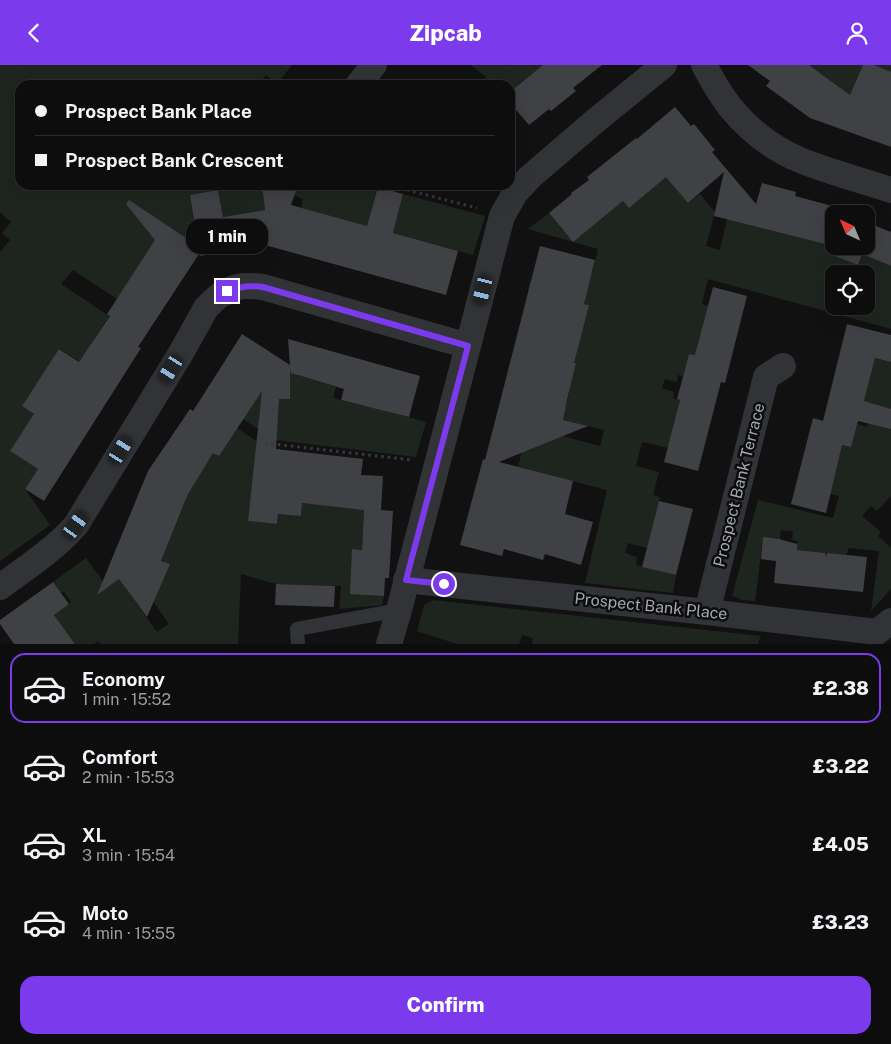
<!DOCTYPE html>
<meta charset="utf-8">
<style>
:root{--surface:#0d0d0e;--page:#1b1b1c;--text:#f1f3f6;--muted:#9a9c9e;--line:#2d2d2e;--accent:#7c3aed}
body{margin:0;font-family:"Public Sans",sans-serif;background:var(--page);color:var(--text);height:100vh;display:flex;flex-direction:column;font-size:19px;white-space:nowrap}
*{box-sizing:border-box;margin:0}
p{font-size:16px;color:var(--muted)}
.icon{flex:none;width:28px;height:28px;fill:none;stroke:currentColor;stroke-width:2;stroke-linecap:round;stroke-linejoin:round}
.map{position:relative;height:579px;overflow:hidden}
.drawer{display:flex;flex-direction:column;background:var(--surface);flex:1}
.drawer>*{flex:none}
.hud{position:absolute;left:15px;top:15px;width:500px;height:110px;border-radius:15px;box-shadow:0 5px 20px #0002,0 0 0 1px var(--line);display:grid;align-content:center;height:110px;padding:0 20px;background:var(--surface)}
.needle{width:32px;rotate:316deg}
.fabs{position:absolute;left:825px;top:140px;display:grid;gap:10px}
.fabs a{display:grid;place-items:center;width:50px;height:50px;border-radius:10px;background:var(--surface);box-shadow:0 5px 20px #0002,0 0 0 1px var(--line);font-size:25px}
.end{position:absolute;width:22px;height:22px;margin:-11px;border:6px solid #7c3aed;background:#fff;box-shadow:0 0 0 2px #fff}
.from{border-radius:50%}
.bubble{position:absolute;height:35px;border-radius:15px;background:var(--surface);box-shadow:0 5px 20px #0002,0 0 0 1px var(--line);font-size:16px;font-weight:800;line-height:35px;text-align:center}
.car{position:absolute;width:15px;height:30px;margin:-15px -8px;border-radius:6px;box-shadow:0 0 4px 1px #0007;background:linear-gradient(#222 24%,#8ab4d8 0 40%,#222 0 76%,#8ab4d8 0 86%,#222 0)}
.hud b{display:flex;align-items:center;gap:18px;height:48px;font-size:19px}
.hud b+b{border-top:1px solid var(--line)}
.hud i{width:12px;height:12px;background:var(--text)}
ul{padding:9px 0 0;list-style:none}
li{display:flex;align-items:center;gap:15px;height:70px;margin:0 10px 8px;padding:0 10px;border:2px solid transparent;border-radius:15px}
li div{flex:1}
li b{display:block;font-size:19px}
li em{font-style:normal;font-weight:800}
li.on{border-color:var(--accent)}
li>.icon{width:45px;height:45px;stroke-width:1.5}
.primary-button{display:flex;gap:10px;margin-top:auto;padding:10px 20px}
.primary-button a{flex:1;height:58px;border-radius:15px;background:var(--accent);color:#fff;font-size:20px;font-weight:800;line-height:58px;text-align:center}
header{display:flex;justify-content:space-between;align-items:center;height:65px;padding:0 20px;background:var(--accent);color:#fff;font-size:22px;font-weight:800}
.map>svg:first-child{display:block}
</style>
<header><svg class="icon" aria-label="back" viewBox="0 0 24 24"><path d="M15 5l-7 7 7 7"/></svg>Zipcab<svg class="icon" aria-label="person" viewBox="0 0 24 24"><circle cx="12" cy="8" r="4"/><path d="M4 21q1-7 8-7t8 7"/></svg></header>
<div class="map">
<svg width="891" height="579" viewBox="0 0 891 579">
<rect width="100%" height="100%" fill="#111112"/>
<g fill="#1e251f" fill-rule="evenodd">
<polygon points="0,0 292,0 277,19 266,10 259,20 20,20 20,120 262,120 265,145 223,152 218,125 190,130 196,169 180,179 145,162 155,175 117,234 73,205 61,219 109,251 92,278 90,303 60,284 46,305 76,345 36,319 22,341 44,356 24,365 10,386 38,404 25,424 50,460 0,496 0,187 10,175 2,168 11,157 0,147"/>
<polygon points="471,0 543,0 510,27 510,20 478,20 486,12"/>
<polygon points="809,0 891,0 891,48 848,32 838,21"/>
<path d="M646 85 688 138 700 129 715 147 706 181 720 185 727 154 834 178 830 189 858 199 862 189 891 201V264L708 214 702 239 708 241 696 290 689 289 683 311 678 310 677 317 665 314 662 323 674 327 673 333 680 335 668 383 642 377 636 401 659 407 653 430 660 432 647 483 628 478 625 488 637 492 636 500 676 510 673 528 585 518 607 425 518 402 525 374 547 367 600 381 604 365 543 350 567 337 569 327 550 322 573 309 576 298 567 296 589 240 528 225 530 216 574 228 592 209 598 184 528 164 549 148 563 166 572 159 581 170 623 136 629 143ZM834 209H866V241H834Z"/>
<polygon points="298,120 372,120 378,122 367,161 301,143 303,134 294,131"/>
<polygon points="403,129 485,151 473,190 393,168"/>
<polygon points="875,293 891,297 891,431 877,446 871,441 862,451 881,467 878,471 891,483 891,524 871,546 879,486 848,483 847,490 797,485 797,476 792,475 793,466 781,465 780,474 763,473 755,536 742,535 732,531 758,435 833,453 839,431 830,429 842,380 851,382 857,359 867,362 873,339 864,336"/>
<polygon points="290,297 299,300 297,310 336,322 333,333 364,341 367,331 383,345 426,357 416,392 276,375 241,353 256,307 279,334 290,334"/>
<polygon points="237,363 258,377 248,456 277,459 278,449 301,451 302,438 364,444 362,485 352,484 384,531 382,540 339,544 341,521 276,519 241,509 238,579 101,579 98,576 94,579 75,579 54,550 71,537 64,527 61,528 53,517 86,493 107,522 119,514 157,567 169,559 143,522 169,499 161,496 186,435 184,434 205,382 219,391"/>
<polygon points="433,535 761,571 758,579 532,579 533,573 522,570 519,579 457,579 417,566 424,540"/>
</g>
<g fill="#404145">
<polygon points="543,0 602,0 573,23 576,26 551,46 549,44 529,60 510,38 510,27"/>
<polygon points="748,0 809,0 850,30 863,0 874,0 891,7 891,82 810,53 766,21 770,16"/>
<polygon points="675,42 691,61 694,59 715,85 712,87 756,139 762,118 796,127 795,131 832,141 832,143 846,149 834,149 834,181 866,181 866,157 891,167 891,201 862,189 858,200 830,189 833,181 714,151 724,107 688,138 666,112 629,143 623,136 573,177 549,148 572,129 571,128 589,115 587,112 636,73 637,74"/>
<polygon points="262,120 298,120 291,140 367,161 378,122 403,129 393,168 458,186 446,230 265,180 200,191 199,189 138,282 141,283 44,436 25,424 38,404 10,386 34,349 22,341 59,284 79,297 110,251 107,249 155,175 126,139 129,135 198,181 190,130 218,125 223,152 265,145"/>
<polygon points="540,181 595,195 584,239 589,240 574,298 576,298 569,326 563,355 588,361 499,397 573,416 565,449 593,457 581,500 545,489 543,495 504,484 502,491 460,480 483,394 485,395"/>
<polygon points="713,222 747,231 725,318 721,317 698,406 664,397 680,335 677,334 689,289 695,290"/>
<polygon points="847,259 891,270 891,297 875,293 864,336 891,344 891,364 858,356 851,382 842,380 826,448 791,439 813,353 823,356"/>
<polygon points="242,269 290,300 288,274 420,311 409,352 341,335 344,324 291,308 290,303 290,334 279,334 276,384 363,394 361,410 383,411 381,445 393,446 389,513 385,513 384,531 350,529 352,484 362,485 364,445 302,438 301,451 278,449 277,459 248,456 262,326 219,391 213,388 188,429 161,496 170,499 147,552 119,514 97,530 148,406 190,344 193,346"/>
<polygon points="659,436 693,444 676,510 642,502"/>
<polygon points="763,472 779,474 797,479 797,485 826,488 825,491 828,488 867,492 863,527 774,518 776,496 761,494"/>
<polygon points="53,517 69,539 54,550 75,579 14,579 0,559 0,555"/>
<polygon points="276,519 335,521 334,542 275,540"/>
</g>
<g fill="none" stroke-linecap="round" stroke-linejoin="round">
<g stroke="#38393e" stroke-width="3" stroke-dasharray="2.5 4" stroke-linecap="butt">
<polyline points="388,120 477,143"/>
<polyline points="265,378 412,395"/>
</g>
<polyline stroke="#323337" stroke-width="14" points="298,579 297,564 399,545"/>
<g stroke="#323337" stroke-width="26">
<path d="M704 0C712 15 720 29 730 42 749 65 773 84 800 95 829 107 861 115 891 125"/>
<polyline points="358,20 374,0"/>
<polyline points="406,515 707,547 877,567 891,556"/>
<path d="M0 522C27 502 54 485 76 460L181 288 206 243 213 236 220 230 234 223 243 221H253L263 222 468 281"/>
<polyline points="707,547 766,312 783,301"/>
<polyline points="389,579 399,545 502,151 515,128 530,112 594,57 664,0"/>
</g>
</g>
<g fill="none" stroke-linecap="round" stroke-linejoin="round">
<path stroke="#7c3aed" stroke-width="6" d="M227 226C240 221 250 220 263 222L468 281 406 515 444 519"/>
</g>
<g text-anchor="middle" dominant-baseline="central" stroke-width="5" stroke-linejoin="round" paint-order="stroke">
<g font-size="16" fill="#a3a7b2" stroke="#0c0c0d">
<text transform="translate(739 420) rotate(-76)">Prospect Bank Terrace</text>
<text transform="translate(651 541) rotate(6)">Prospect Bank Place</text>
</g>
</g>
</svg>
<div class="fabs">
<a><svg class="needle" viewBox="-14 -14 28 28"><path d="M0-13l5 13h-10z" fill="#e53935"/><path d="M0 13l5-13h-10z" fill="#9a9c9e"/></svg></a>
<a><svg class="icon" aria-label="locate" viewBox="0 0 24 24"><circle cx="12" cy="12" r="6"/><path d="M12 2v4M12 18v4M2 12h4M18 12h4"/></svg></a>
</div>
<i class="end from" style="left:444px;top:519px"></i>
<i class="end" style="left:227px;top:226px"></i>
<div class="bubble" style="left:186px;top:154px;width:82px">1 min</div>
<i class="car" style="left:483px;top:225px;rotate:194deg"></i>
<i class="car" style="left:171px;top:304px;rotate:212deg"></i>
<i class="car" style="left:121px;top:385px;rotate:32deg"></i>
<i class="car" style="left:76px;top:460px;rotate:36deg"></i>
<div class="hud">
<b><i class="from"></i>Prospect Bank Place</b>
<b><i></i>Prospect Bank Crescent</b>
</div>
</div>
<section class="drawer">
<ul>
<li class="on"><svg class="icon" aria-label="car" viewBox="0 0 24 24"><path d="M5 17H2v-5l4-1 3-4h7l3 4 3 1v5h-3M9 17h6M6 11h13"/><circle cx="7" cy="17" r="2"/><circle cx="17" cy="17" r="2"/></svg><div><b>Economy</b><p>1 min · 15:52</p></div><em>£2.38</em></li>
<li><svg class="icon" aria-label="car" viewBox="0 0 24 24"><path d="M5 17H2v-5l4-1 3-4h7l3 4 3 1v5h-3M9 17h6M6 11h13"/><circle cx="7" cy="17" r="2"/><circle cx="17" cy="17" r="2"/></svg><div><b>Comfort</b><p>2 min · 15:53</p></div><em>£3.22</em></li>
<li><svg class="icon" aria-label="car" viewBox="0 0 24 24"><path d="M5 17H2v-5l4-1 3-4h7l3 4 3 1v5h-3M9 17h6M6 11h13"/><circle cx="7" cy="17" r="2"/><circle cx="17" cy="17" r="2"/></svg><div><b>XL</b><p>3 min · 15:54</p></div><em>£4.05</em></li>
<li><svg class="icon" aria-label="car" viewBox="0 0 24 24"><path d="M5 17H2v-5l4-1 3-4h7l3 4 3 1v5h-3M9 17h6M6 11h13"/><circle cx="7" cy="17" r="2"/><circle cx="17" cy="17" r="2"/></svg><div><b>Moto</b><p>4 min · 15:55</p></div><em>£3.23</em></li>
</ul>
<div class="primary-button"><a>Confirm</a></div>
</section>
